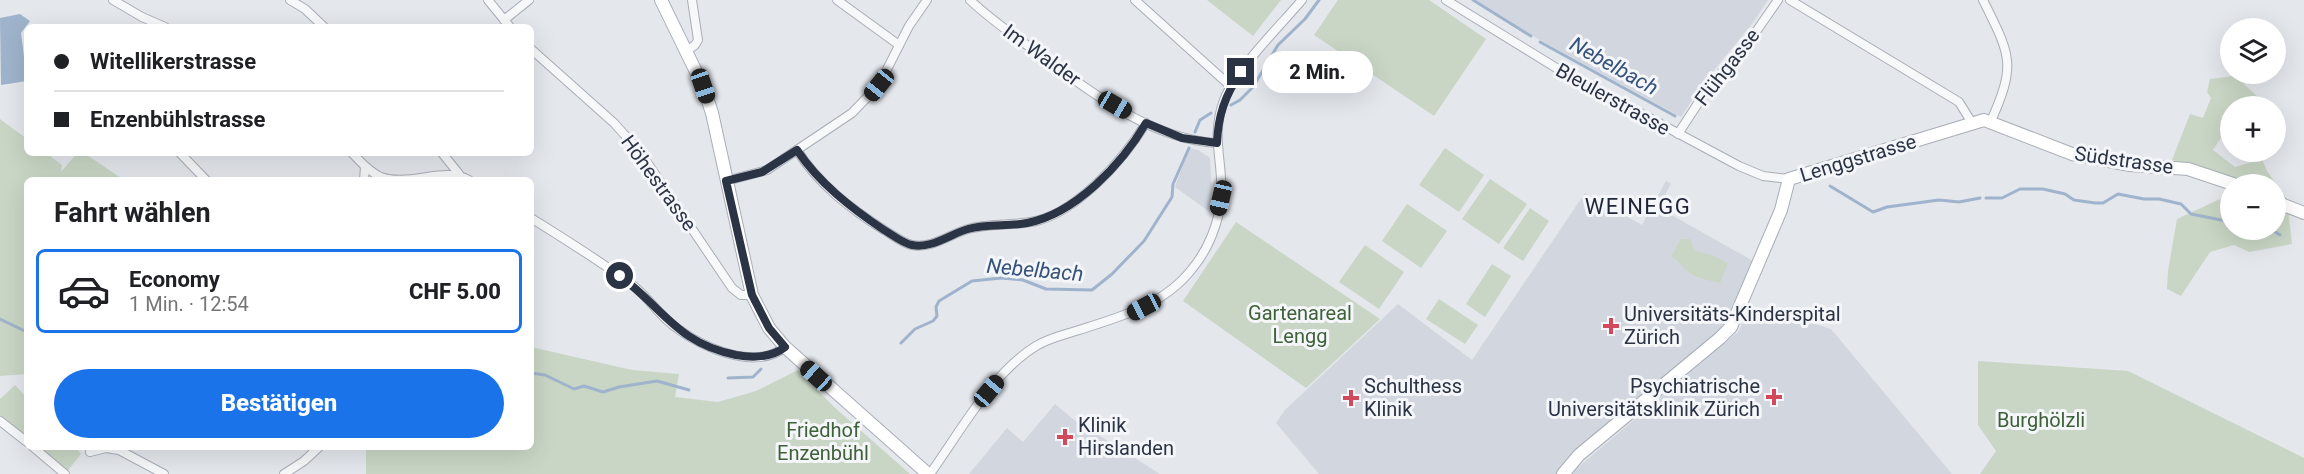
<!DOCTYPE html>
<html lang="de">
<meta charset="utf-8">
<style>
:root{--surface:#fff;--page:#f2f2f2;--text:#202124;--muted:#757577;--line:#e0e0e0;--accent:#1a73e8}
body{margin:0;font-family:Roboto,sans-serif;background:var(--page);color:var(--text);height:100vh;display:flex;flex-direction:column;font-size:22px;white-space:nowrap}
*{box-sizing:border-box;margin:0}
p{font-size:20px;color:var(--muted)}
.icon{flex:none;width:33px;height:33px;fill:none;stroke:currentColor;stroke-width:2;stroke-linecap:round;stroke-linejoin:round}
.map{position:relative;flex:1;overflow:hidden}
.panel{position:absolute;left:24px;top:177px;width:510px;height:273px;display:flex;flex-direction:column;background:var(--surface);border-radius:9px;box-shadow:0 6px 24px #0002}
.panel>*{flex:none}
.guide{position:absolute;left:24px;top:24px;width:510px;height:132px;border-radius:9px;box-shadow:0 6px 24px #0002;display:grid;align-content:center;height:132px;padding:0 30px;background:var(--surface)}
.controls{position:absolute;left:2220px;top:18px;display:grid;gap:12px}
.controls a{display:grid;place-items:center;width:66px;height:66px;border-radius:50%;background:var(--surface);box-shadow:0 6px 24px #0002;font-size:30px}
.end{position:absolute;width:27px;height:27px;margin:-14px;border:8px solid #2b3445;background:#fff;box-shadow:0 0 0 3px #fff}
.from{border-radius:50%}
.bubble{position:absolute;height:42px;border-radius:21px;background:var(--surface);box-shadow:0 6px 24px #0002;font-size:20px;font-weight:800;line-height:42px;text-align:center}
.car{position:absolute;width:18px;height:36px;margin:-18px -9px;border-radius:8px;box-shadow:0 0 4px 2px #0007;background:linear-gradient(#222 24%,#8ab4d8 0 40%,#222 0 76%,#8ab4d8 0 86%,#222 0)}
.guide b{display:flex;align-items:center;gap:21px;height:57px;font-size:22px}
.guide b+b{border-top:2px solid var(--line)}
.guide i{width:15px;height:15px;background:var(--text)}
ul{padding:0;list-style:none}
li{display:flex;align-items:center;gap:18px;height:84px;margin:0 12px 9px;padding:0 18px;border:3px solid transparent;border-radius:9px}
li div{flex:1}
li b{display:block;font-size:22px}
li em{font-style:normal;font-weight:800}
li.current{border-color:var(--accent)}
li>.icon{width:54px;height:54px;stroke-width:1.5}
h2{padding:0 30px;font-size:27px;line-height:72px}
.action{display:flex;gap:12px;margin-top:auto;padding:12px 30px}
.action a{flex:1;height:69px;border-radius:36px;background:var(--accent);color:#fff;font-size:24px;font-weight:800;line-height:69px;text-align:center}
.map>svg:first-child{display:block}
</style>
<div class="map">
<svg width="2304" height="474" viewBox="0 0 2304 474">
<rect width="100%" height="100%" fill="#e4e7ec"/>
<g fill="#d2d6de">
<polygon points="1476,0 1768,0 1752,24 1701,86 1681,117 1540,40"/>
<polygon points="1189,148 1198,150 1210,158 1212,193 1210,212 1175,187"/>
<polygon points="1666,181 1671,183 1659,208 1755,262 1723,330 1576,451 1556,474 1319,474 1276,423 1285,410 1398,304 1472,360 1585,193 1642,225"/>
<polygon points="1769,309 1831,329 1952,474 1570,474 1738,332 1749,310"/>
<polygon points="1055,404 1073,419 1160,474 969,474 1007,428 1023,442"/>
</g>
<g fill="#c9d6c5">
<polygon points="1207,0 1281,0 1253,36"/>
<polygon points="1338,0 1429,0 1486,39 1434,116 1314,35"/>
<polygon points="2235,76 2268,106 2230,106 2230,124 2213,150 2235,167 2262,159 2267,171 2287,199 2292,244 2249,252 2234,245 2210,252 2181,296 2167,289 2168,271 2177,219 2220,199 2230,200 2230,230 2276,230 2276,184 2245,184 2216,172 2172,160 2190,114 2203,118 2211,98 2207,92 2210,79"/>
<polygon points="0,119 27,139 27,153 46,153 62,165 61,172 77,153 84,153 124,180 27,180 27,374 0,376"/>
<polygon points="1445,148 1484,175 1459,212 1419,185"/>
<polygon points="1490,179 1527,204 1499,244 1462,219"/>
<polygon points="1407,204 1447,231 1421,268 1382,241"/>
<polygon points="1530,208 1549,221 1523,261 1503,248"/>
<polygon points="1236,222 1380,319 1306,388 1183,301"/>
<path d="M1681 239H1690L1695 251 1712 255 1728 263 1720 283C1708 280 1695 278 1686 270 1680 265 1679 260 1671 257Z"/>
<polygon points="1365,245 1404,272 1379,309 1339,282"/>
<polygon points="1492,264 1511,276 1485,317 1466,304"/>
<polygon points="1439,299 1478,325 1465,344 1426,319"/>
<polygon points="531,347 632,370 679,374 675,397 718,402 756,391 798,370 833,406 910,474 366,474 366,447 531,447"/>
<polygon points="1978,361 2128,371 2304,458 2304,474 1980,474 1996,451 1978,425"/>
<polygon points="15,385 27,398 27,442 0,421 0,399"/>
<polygon points="33,447 75,447 81,454 65,474"/>
</g>
<polygon fill="#9fb4cc" points="20,14 30,21 21,33 27,81 1,85 0,18"/>
<g fill="none" stroke-linecap="round" stroke-linejoin="round">
<g stroke="#9fb4cc" stroke-width="3">
<polyline points="1473,0 1531,36"/>
<polyline points="1540,42 1675,116"/>
<polyline points="1231,105 1240,100 1253,87 1278,45 1305,19 1319,0"/>
<polyline points="1195,132 1200,120 1211,113"/>
<polyline points="1830,186 1873,212 1887,207 1939,200 1959,202 1980,198"/>
<polyline points="1986,198 2002,198 2020,189 2043,189 2065,194 2074,200 2095,203 2103,203 2118,194 2144,199 2159,199 2181,204 2191,214 2226,221"/>
<polyline points="2272,230 2280,235"/>
<polyline points="0,319 27,332"/>
<polyline points="901,343 915,329 933,321 937,316 936,307 939,301 972,281 1001,278 1023,280 1046,289 1092,290 1112,274 1144,241 1172,197 1173,184 1189,148"/>
<polyline points="531,373 545,375 574,389 584,386 603,392 619,387 657,381 689,390"/>
<polyline points="728,378 753,377 761,369"/>
</g>
<g stroke="#a9aeb7" stroke-width="10">
<g id="street">
<polyline points="113,0 142,17 165,27"/>
<polyline points="290,0 305,9 324,27"/>
<polyline points="488,0 510,27"/>
<polyline points="837,0 899,45"/>
<path d="M970 0C990 19 1013 35 1035 51 1088 90 1149 139 1217 143"/>
<polyline points="1135,0 1226,82 1232,85"/>
<polyline points="1446,0 1558,69 1739,166 1763,176 1789,179"/>
<polyline points="1790,0 1959,102 1972,123"/>
<path d="M1983 0C2010 55 2017 63 1991 121"/>
<polyline points="504,20 529,0"/>
<polyline points="531,49 614,123 640,152 732,288 741,295 752,295"/>
<polyline points="687,51 695,45 698,40 692,0"/>
<polyline points="1678,134 1706,91 1753,36 1778,0"/>
<path d="M797 150C818 184 851 209 884 230 893 235 902 243 912 245 932 249 950 234 968 229 990 223 1013 226 1036 221 1078 211 1124 159 1146 123"/>
<polyline points="180,153 206,180"/>
<path d="M352 153C361 162 369 172 381 177 409 187 445 166 469 180"/>
<polyline points="442,153 459,174"/>
<polyline points="364,180 365,167"/>
<polyline points="726,181 767,170 852,113 879,85 909,26 927,0"/>
<path d="M531 218C566 240 602 262 635 287 647 297 656 310 667 320 693 344 753 373 785 347"/>
<polyline points="0,421 27,442"/>
<polyline points="33,447 65,474"/>
<polyline points="90,452 106,448 119,450 164,474"/>
<polyline points="284,474 304,461 319,447"/>
<path d="M930 474C960 432 992 373 1036 346 1049 338 1064 335 1079 330 1120 317 1164 305 1192 269 1208 250 1219 223 1221 198 1224 163 1210 138 1224 100 1236 69 1280 26 1302 0"/>
</g>
</g>
<g stroke="#a9aeb7" stroke-width="14">
<g id="secondary">
<polyline points="661,0 703,86 712,113 752,295 769,328 785,347 928,474"/>
<polyline points="2276,202 2304,213"/>
<polyline points="1563,474 1579,455 1720,338 1731,327 1781,210 1789,179 1984,120 2072,154 2130,165 2188,169 2233,184"/>
</g>
</g>
<use href="#street" stroke="#f7f8fa" stroke-width="8"/>
<use href="#secondary" stroke="#fff" stroke-width="12"/>
</g>
<g fill="none" stroke-linecap="round" stroke-linejoin="round">
<path stroke="#2b3445" stroke-width="8" d="M620 276C664 309 677 343 736 355 753 358 771 358 785 347L769 328 752 295 726 181 762 172 797 150C819 183 851 208 884 230 893 235 902 243 912 245 932 249 950 234 968 229 987 223 1007 227 1027 223 1075 214 1122 164 1146 123L1182 138 1217 143C1218 116 1225 95 1241 72"/>
</g>
<g fill="#d1495b" stroke="#f4f6f9" stroke-width="2">
<path d="M1608 317h6v6h6v6h-6v6h-6v-6h-6v-6h6z"/>
<path d="M1771 388h6v6h6v6h-6v6h-6v-6h-6v-6h6z"/>
<path d="M1348 389h6v6h6v6h-6v6h-6v-6h-6v-6h6z"/>
<path d="M1062 428h6v6h6v6h-6v6h-6v-6h-6v-6h6z"/>
</g>
<g text-anchor="middle" dominant-baseline="central" stroke-width="6" stroke-linejoin="round" paint-order="stroke">
<g font-size="20" fill="#2b3445" stroke="#f4f6f9">
<text transform="translate(1042 55) rotate(36)">Im Walder</text>
<text transform="translate(1727 67) rotate(-52)">Flühgasse</text>
<text transform="translate(1613 99) rotate(29)">Bleulerstrasse</text>
<text transform="translate(1858 158) rotate(-17)">Lenggstrasse</text>
<text transform="translate(2124 160) rotate(8)">Südstrasse</text>
<text transform="translate(659 183) rotate(54)">Höhestrasse</text>
</g>
<g font-size="20" fill="#3f6138" stroke="#f4f6f9">
<text x="1300" y="313">Gartenareal<tspan x="1300" dy="23">Lengg</tspan></text>
<text x="2041" y="420">Burghölzli</text>
<text x="823" y="430">Friedhof<tspan x="823" dy="23">Enzenbühl</tspan></text>
</g>
<g font-size="20" fill="#2b3445" stroke="#f4f6f9" text-anchor="start">
<text x="1624" y="314">Universitäts-Kinderspital<tspan x="1624" dy="23">Zürich</tspan></text>
<text x="1364" y="386">Schulthess<tspan x="1364" dy="23">Klinik</tspan></text>
<text x="1760" y="386" text-anchor="end">Psychiatrische<tspan x="1760" dy="23">Universitätsklinik Zürich</tspan></text>
<text x="1078" y="425">Klinik<tspan x="1078" dy="23">Hirslanden</tspan></text>
</g>
<g font-size="21" font-style="italic" fill="#34527a" stroke="#f4f6f9">
<text transform="translate(1614 66) rotate(29)">Nebelbach</text>
<text transform="translate(1035 270) rotate(5)">Nebelbach</text>
</g>
<g font-size="22" letter-spacing="1.5" fill="#1d2536" stroke="#f4f6f9">
<text x="1638" y="206">WEINEGG</text>
</g>
</g>
</svg>
<div class="controls">
<a><svg class="icon" aria-label="layers" viewBox="0 0 24 24"><path d="M12 4l9 5-9 5-9-5zM3 14l9 5 9-5"/></svg></a>
<a>+</a>
<a>−</a>
</div>
<i class="end from" style="left:620px;top:276px"></i>
<i class="end" style="left:1241px;top:72px"></i>
<div class="bubble" style="left:1262px;top:51px;width:111px">2 Min.</div>
<i class="car" style="left:879px;top:85px;rotate:219deg"></i>
<i class="car" style="left:703px;top:86px;rotate:161deg"></i>
<i class="car" style="left:1115px;top:105px;rotate:120deg"></i>
<i class="car" style="left:1221px;top:198px;rotate:193deg"></i>
<i class="car" style="left:1144px;top:307px;rotate:242deg"></i>
<i class="car" style="left:816px;top:376px;rotate:312deg"></i>
<i class="car" style="left:989px;top:391px;rotate:40deg"></i>
<div class="guide">
<b><i class="from"></i>Witellikerstrasse</b>
<b><i></i>Enzenbühlstrasse</b>
</div>
<section class="panel">
<h2>Fahrt wählen</h2>
<ul>
<li class="current"><svg class="icon" aria-label="car" viewBox="0 0 24 24"><path d="M5 17H2v-5l4-1 3-4h7l3 4 3 1v5h-3M9 17h6M6 11h13"/><circle cx="7" cy="17" r="2"/><circle cx="17" cy="17" r="2"/></svg><div><b>Economy</b><p>1 Min. · 12:54</p></div><em>CHF 5.00</em></li>
</ul>
<div class="action"><a>Bestätigen</a></div>
</section>
</div>
